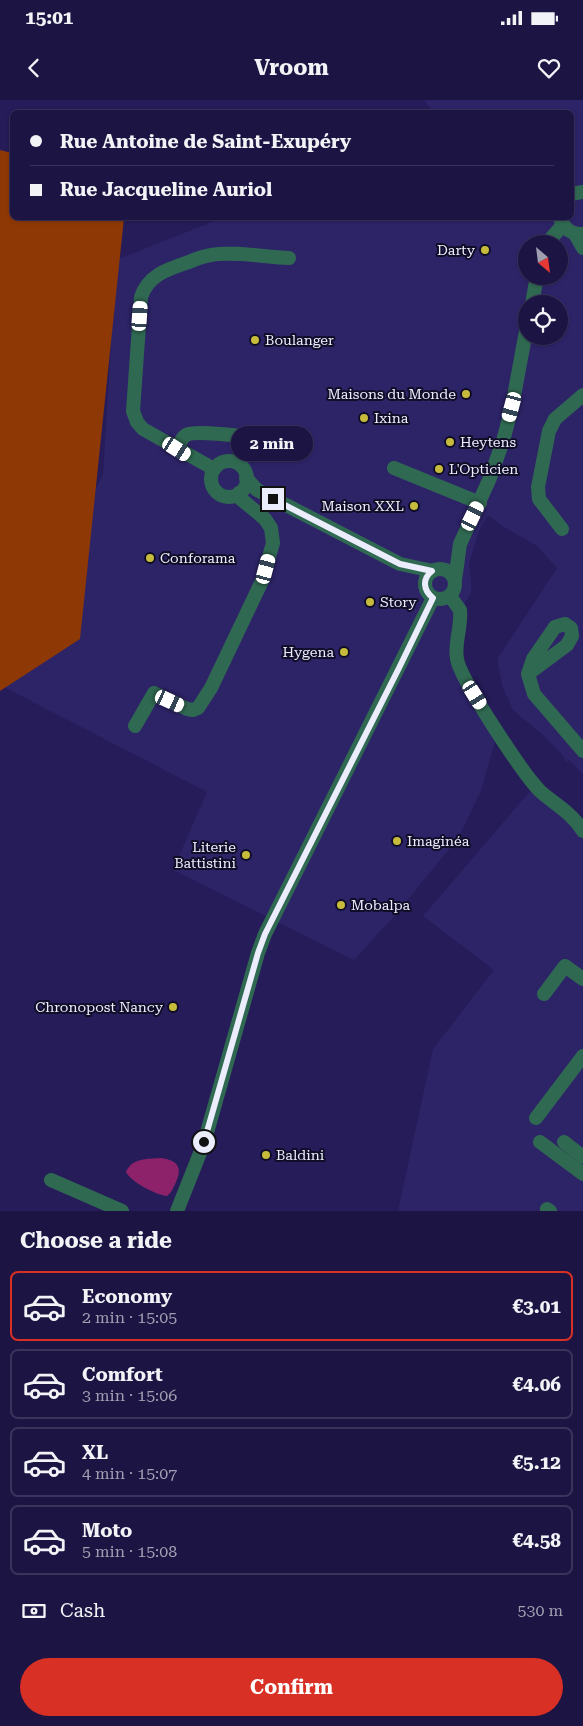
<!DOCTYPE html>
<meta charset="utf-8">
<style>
:root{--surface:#1c1543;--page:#29224e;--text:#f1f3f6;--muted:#a09fb2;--line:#3a345c;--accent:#d93025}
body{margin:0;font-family:"Roboto Serif",serif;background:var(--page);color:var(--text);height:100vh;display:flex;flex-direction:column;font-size:19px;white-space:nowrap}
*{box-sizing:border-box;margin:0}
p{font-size:16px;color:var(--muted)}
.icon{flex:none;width:28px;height:28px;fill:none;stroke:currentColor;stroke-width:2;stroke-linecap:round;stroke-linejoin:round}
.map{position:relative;height:1111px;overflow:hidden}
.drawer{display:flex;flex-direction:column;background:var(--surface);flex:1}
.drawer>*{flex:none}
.hud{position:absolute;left:10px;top:10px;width:564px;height:110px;border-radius:8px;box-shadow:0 1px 4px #0004,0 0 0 1px var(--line);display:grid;align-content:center;height:110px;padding:0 20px;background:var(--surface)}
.needle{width:32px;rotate:152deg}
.tools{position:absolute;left:518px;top:135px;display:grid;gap:10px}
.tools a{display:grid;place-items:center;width:50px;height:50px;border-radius:50%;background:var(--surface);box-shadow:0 1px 4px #0004,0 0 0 1px var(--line);font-size:25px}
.end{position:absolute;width:22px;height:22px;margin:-11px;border:6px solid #ebecfc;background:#111;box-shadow:0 0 0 2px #111}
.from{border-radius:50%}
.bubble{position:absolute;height:35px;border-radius:18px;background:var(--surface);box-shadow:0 1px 4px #0004,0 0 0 1px var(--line);font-size:16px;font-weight:700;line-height:35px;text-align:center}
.car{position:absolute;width:15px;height:30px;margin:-15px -8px;border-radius:6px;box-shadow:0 0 4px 1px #0007;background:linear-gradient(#fff 24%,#345 0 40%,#fff 0 76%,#345 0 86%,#fff 0)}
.hud b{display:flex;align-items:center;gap:18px;height:48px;font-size:19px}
.hud b+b{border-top:1px solid var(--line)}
.hud i{width:12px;height:12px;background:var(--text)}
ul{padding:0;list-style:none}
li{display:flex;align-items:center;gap:15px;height:70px;margin:0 10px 8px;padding:0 10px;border:2px solid var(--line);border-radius:8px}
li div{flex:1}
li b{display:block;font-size:19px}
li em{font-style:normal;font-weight:700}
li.current{border-color:var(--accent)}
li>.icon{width:45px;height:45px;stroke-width:1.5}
h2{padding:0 20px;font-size:22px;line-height:60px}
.pay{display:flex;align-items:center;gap:12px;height:55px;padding:0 20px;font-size:19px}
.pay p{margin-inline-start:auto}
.button{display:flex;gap:10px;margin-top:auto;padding:10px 20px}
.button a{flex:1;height:58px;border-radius:30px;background:var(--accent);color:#fff;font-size:20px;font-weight:700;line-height:58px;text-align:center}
.status{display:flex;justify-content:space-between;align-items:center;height:35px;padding:0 25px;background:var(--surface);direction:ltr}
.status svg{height:14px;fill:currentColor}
header{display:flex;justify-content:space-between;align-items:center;height:65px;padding:0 20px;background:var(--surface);font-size:22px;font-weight:700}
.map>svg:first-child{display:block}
</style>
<div class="status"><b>15:01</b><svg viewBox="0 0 49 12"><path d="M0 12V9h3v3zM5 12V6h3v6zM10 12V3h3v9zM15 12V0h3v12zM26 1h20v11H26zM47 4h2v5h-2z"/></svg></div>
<header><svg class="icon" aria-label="back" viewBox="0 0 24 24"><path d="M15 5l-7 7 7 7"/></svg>Vroom<svg class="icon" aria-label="heart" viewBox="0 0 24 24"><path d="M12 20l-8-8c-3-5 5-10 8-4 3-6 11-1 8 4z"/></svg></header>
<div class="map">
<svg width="583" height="1111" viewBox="0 0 583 1111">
<rect width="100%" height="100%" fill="#251c59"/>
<g fill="#2d2468" fill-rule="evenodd">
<path d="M424 0H583V674L569 660 567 662 564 659 565 658 543 635 513 610 503 588 498 563V558L557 468 537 446 504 427 488 415 479 431 469 464 471 481V492L464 505 453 535 449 560 464 589 496 637 481 691 458 738 397 813 354 860 173 770 207 692 0 585V582L103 374 116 160 222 118H571V12H433ZM526 144H559V176H526ZM526 204H559V236H526Z"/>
<polygon points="531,690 583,721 583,1111 398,1111 433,949 494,870 423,816"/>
</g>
<polygon fill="#8d3805" points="0,50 12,53 12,118 124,118 80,539 0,591"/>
<path fill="#8d226a" d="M161 1058C177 1060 183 1067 176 1082 173 1088 172 1092 167 1096 156 1095 131 1082 126 1072 132 1058 147 1059 161 1058Z"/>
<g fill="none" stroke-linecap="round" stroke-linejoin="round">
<g stroke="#306951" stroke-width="14">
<polyline points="571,94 583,92"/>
<path d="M560 118C564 129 571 134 583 134"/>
<polyline points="575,134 583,148"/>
<polyline points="546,144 563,125"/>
<polyline points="532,204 537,176"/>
<path d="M177 349C180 344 181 338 186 335 195 330 239 336 251 337"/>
<circle cx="229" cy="379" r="18"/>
<polyline points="394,368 480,403"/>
<path d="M214 369 143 329 137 322 133 311 141 197C148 175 168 169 189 162 196 159 203 156 211 155 235 151 264 157 289 158"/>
<polyline points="246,378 257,390 400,464 433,471"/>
<polyline points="562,429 539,399 538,387 549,331 555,319 583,295"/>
<circle cx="440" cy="484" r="15"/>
<polyline points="455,480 460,444 490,378 503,341 512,307 526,231"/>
<path d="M450 496 460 510C462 526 454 543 457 559 460 579 525 677 541 692 556 705 572 713 583 731"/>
<polyline points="528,574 567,545 572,536 571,528 565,524 555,527 533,559 528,574 534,594 583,651"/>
<polyline points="135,626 154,593 187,609 193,610 198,608 211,588 262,481 273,443 271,428 265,419 241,399 239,393"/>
<polyline points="544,894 565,866 583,879"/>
<polyline points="536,1018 583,956"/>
<polyline points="540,1042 583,1074"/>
<polyline points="564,1042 583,1057"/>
<polyline points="51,1080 122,1111"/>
<polyline points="547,1109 550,1111"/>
<polyline points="177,1111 204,1043 258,853 265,834 433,498"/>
</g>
</g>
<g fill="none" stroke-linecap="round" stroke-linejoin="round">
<path stroke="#ebecfc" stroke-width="6" d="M204 1042 258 853 265 834 399 568 433 498C423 490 422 479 432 471L400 464 273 399"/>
</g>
<g fill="#c7bb3c" stroke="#0f0d27" stroke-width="2">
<circle cx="485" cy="150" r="5"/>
<circle cx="255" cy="240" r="5"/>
<circle cx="466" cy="294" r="5"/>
<circle cx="364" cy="318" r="5"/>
<circle cx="450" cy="342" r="5"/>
<circle cx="439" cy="369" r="5"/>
<circle cx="414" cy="406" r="5"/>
<circle cx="150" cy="458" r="5"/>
<circle cx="370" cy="502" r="5"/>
<circle cx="344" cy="552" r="5"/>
<circle cx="397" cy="741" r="5"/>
<circle cx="246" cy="755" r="5"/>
<circle cx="341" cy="805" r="5"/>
<circle cx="173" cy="907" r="5"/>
<circle cx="266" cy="1055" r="5"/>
</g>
<g text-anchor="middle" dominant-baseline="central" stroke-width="4" stroke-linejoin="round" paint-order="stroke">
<g font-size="14" fill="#ebecfc" stroke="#0f0d27" text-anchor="start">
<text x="475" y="150" text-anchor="end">Darty</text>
<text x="265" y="240">Boulanger</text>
<text x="456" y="294" text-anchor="end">Maisons du Monde</text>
<text x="374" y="318">Ixina</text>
<text x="460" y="342">Heytens</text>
<text x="449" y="369">L'Opticien</text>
<text x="404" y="406" text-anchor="end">Maison XXL</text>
<text x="160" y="458">Conforama</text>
<text x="380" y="502">Story</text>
<text x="334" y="552" text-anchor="end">Hygena</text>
<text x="407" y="741">Imaginéa</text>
<text x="236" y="747" text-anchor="end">Literie<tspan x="236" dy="16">Battistini</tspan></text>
<text x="351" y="805">Mobalpa</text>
<text x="163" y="907" text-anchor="end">Chronopost Nancy</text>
<text x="276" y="1055">Baldini</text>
</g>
</g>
</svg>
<div class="tools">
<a><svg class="needle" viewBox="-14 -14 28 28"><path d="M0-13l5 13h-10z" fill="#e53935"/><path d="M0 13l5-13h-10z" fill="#a09fb2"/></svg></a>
<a><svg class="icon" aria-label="locate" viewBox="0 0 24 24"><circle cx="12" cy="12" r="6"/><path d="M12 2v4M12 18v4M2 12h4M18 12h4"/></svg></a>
</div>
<i class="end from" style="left:204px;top:1042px"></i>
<i class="end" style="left:273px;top:399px"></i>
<div class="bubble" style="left:231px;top:326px;width:82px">2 min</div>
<i class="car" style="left:140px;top:216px;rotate:4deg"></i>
<i class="car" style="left:512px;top:307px;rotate:195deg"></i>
<i class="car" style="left:177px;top:349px;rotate:122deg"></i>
<i class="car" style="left:473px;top:416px;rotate:26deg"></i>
<i class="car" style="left:266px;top:469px;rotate:15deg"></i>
<i class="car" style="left:475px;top:595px;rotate:148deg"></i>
<i class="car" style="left:170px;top:601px;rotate:115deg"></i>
<div class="hud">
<b><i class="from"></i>Rue Antoine de Saint-Exupéry</b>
<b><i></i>Rue Jacqueline Auriol</b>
</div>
</div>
<section class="drawer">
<h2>Choose a ride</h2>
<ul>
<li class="current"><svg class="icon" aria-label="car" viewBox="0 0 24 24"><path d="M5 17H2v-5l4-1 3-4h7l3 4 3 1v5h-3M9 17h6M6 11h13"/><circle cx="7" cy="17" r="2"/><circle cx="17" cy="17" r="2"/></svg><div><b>Economy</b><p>2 min · 15:05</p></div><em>€3.01</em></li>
<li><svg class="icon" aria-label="car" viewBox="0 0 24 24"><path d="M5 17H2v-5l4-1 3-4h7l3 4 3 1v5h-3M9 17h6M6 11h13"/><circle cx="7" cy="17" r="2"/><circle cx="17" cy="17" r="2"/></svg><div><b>Comfort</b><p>3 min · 15:06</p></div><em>€4.06</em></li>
<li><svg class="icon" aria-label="car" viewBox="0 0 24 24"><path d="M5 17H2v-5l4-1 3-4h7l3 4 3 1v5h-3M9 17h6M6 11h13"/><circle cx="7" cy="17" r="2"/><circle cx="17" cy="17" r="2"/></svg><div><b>XL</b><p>4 min · 15:07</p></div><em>€5.12</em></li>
<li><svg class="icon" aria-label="car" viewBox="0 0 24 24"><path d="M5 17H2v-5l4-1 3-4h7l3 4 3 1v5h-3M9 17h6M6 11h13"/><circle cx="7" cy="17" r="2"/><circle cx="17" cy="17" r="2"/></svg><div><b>Moto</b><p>5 min · 15:08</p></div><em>€4.58</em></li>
</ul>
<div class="pay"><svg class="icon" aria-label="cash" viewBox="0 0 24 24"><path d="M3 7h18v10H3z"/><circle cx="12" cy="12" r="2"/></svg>Cash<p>530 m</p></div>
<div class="button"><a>Confirm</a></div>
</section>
